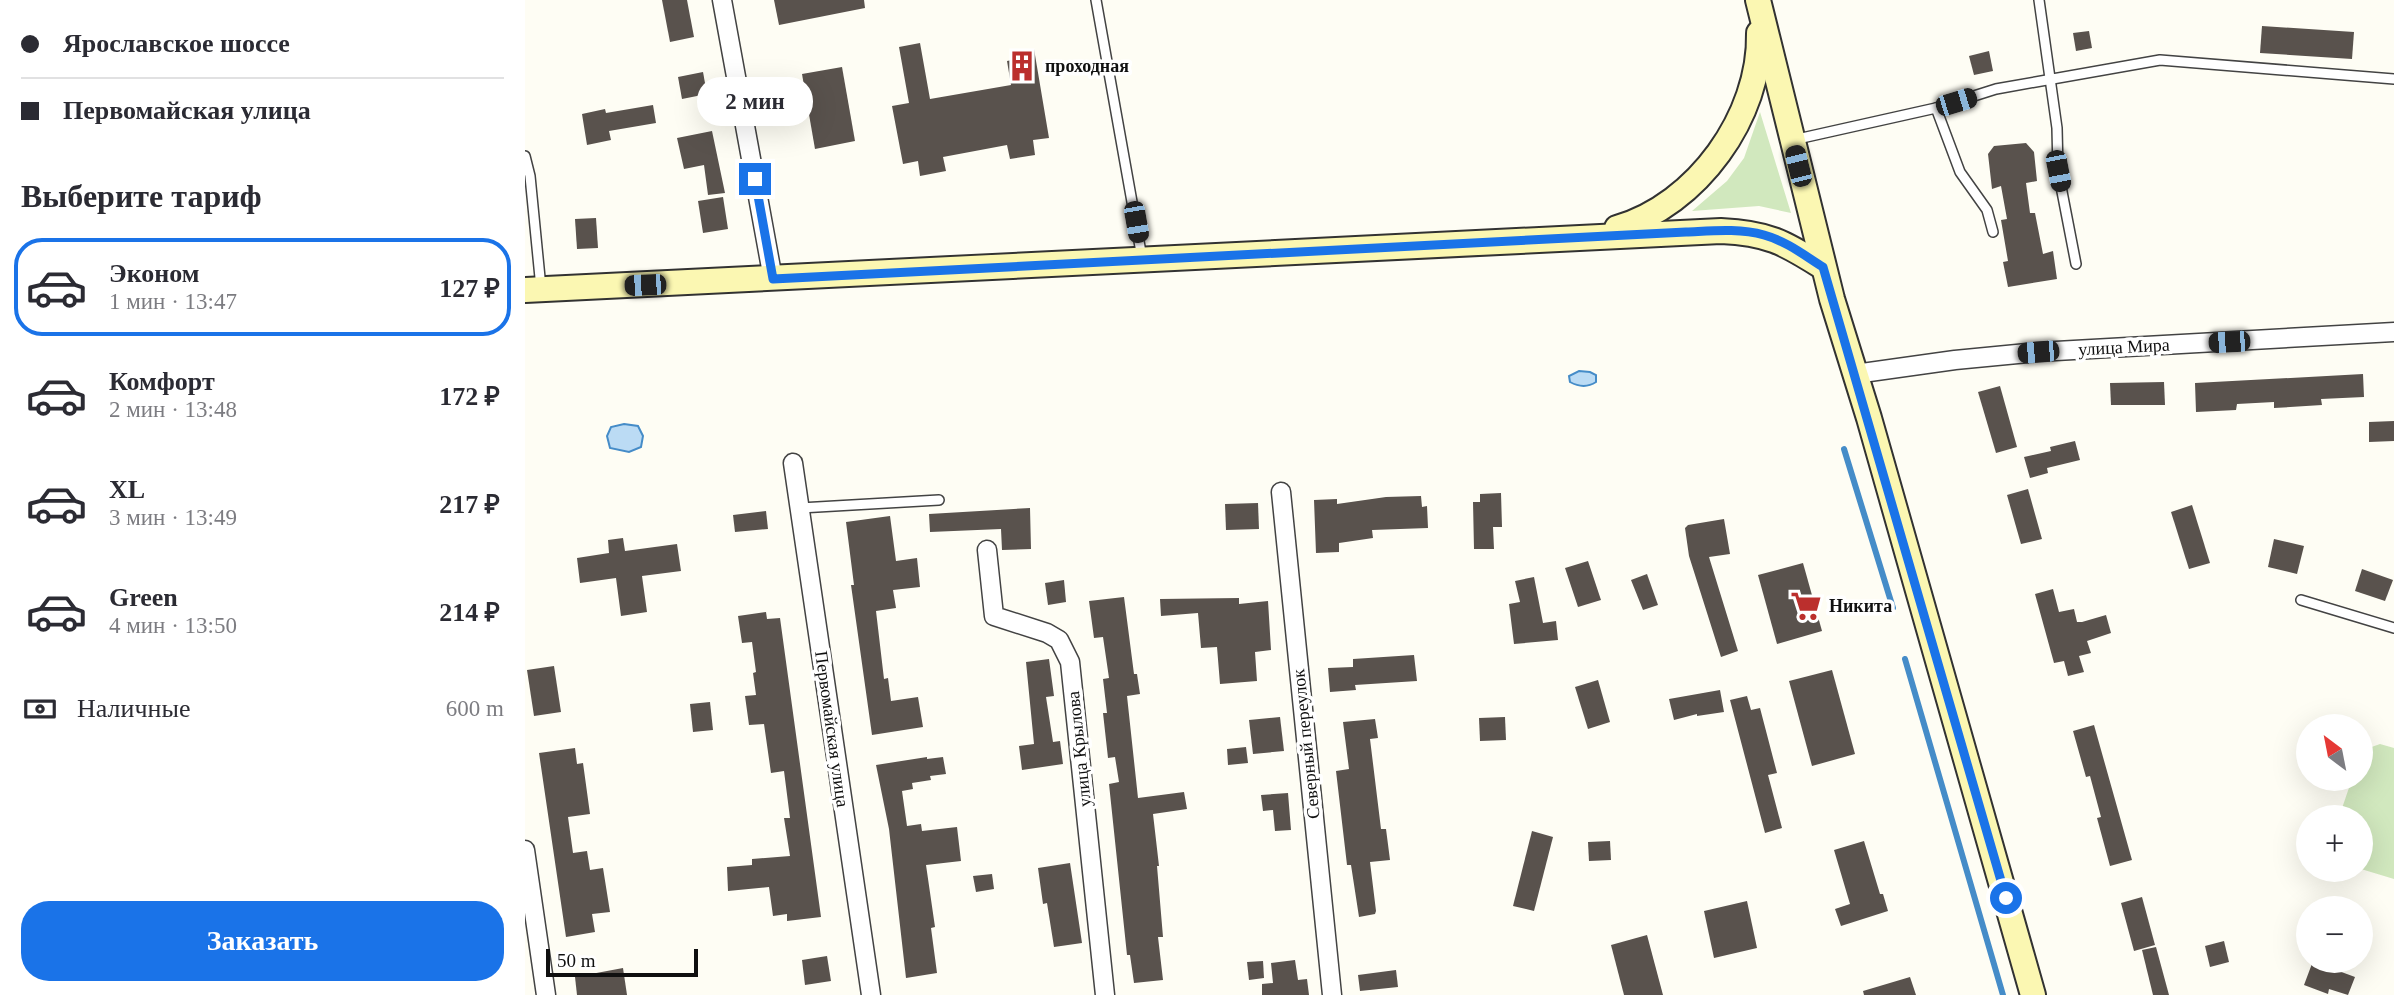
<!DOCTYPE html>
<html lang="ru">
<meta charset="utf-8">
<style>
:root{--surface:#fff;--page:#f2f2f3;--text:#2b2b33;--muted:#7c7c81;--line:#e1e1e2;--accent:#1a73e8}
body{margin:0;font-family:Georgia,serif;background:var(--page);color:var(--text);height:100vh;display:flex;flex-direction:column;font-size:26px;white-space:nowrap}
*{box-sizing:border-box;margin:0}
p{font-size:23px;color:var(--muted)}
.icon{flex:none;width:38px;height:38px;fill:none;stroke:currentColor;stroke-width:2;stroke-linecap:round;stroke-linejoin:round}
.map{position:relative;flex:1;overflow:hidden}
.drawer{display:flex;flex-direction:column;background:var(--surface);width:525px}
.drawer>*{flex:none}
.hud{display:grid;align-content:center;height:154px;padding:0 21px;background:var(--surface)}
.needle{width:46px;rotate:328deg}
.controls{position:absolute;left:1771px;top:714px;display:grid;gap:14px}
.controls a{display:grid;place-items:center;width:77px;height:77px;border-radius:50%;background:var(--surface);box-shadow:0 7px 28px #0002;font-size:35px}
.scale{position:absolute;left:21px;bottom:18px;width:152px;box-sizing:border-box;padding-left:7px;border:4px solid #101010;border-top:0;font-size:19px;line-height:24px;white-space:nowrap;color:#101010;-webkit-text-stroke:5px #fff;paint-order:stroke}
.end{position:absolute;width:32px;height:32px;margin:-16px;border:9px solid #1a73e8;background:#fff;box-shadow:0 0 0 4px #fff}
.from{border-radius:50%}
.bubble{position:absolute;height:49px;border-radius:24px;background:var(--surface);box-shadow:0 7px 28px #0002;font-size:23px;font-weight:700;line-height:49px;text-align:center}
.car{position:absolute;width:21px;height:42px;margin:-21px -10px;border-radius:9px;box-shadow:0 0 5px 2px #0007;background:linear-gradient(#222 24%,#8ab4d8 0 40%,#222 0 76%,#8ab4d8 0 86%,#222 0)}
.hud b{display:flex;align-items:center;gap:24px;height:66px;font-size:26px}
.hud b+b{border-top:2px solid var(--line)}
.hud i{width:18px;height:18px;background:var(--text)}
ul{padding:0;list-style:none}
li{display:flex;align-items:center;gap:21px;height:98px;margin:0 14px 10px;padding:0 7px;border:4px solid transparent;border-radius:28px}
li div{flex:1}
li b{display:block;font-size:26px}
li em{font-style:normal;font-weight:700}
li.selected{border-color:var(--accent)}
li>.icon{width:63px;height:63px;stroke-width:1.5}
h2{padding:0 21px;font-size:32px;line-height:84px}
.pay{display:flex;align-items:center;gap:18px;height:77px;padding:0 21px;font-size:26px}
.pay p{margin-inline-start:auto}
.button{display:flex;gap:14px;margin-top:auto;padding:14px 21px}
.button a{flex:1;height:80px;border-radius:28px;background:var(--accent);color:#fff;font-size:28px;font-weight:700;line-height:80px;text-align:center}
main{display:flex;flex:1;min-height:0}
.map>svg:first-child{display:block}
</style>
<main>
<section class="drawer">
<div class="hud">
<b><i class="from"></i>Ярославское шоссе</b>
<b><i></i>Первомайская улица</b>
</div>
<h2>Выберите тариф</h2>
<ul>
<li class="selected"><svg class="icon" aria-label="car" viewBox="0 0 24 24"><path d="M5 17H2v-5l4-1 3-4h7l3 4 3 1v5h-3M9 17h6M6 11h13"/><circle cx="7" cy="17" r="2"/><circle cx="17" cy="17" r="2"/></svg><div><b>Эконом</b><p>1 мин · 13:47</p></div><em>127 ₽</em></li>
<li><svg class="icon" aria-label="car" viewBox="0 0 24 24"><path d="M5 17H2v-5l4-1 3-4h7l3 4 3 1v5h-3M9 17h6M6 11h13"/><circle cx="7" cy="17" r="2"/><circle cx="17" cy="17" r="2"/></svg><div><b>Комфорт</b><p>2 мин · 13:48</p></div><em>172 ₽</em></li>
<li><svg class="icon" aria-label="car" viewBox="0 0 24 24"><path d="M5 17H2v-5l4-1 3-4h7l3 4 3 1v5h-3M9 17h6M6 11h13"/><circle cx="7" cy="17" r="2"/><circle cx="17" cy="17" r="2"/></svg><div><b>XL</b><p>3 мин · 13:49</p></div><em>217 ₽</em></li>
<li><svg class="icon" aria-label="car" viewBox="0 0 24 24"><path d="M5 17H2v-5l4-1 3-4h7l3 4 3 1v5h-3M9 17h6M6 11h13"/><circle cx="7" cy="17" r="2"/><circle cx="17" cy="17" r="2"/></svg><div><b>Green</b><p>4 мин · 13:50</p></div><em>214 ₽</em></li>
</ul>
<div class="pay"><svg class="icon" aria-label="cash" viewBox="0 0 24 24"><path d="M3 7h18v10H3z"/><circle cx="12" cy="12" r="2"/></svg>Наличные<p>600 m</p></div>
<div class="button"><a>Заказать</a></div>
</section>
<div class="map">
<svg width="1869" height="995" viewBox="0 0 1869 995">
<rect width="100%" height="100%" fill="#fefdf4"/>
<g fill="#d1e8be">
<polygon points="1235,112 1266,213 1234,206 1167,211 1202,181 1219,158"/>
<polygon points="1855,744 1869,748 1869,879 1836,869 1836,817 1814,817 1827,779 1836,779 1836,753 1841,749"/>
</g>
<g fill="#bbdbf4" stroke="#458cc8" stroke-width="2">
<path d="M1054 371 1065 372 1071 375V382C1062 388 1054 387 1045 382L1044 376Z"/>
<polygon points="99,424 113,426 118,436 116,447 104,452 85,448 82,436 86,427"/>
</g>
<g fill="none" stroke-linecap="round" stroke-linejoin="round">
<g stroke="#458cc8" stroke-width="6">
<polyline points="1319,449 1368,608"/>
<polyline points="1380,659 1478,995"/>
</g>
</g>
<g fill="#59524d">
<polygon points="137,0 162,0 169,37 145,42"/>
<polygon points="249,0 339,0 340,8 254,25"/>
<polygon points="1737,26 1829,32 1827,59 1735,53"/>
<polygon points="1564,31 1567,48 1551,51 1548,33"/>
<polygon points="395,43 405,99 486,85 482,61 487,60 486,53 509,49 524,138 508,140 510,155 485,159 482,145 418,157 421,171 395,176 393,161 378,164 367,106 384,103 374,47"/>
<polygon points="1464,51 1468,71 1449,75 1444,56"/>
<polygon points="317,67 330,141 290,149 277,74"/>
<polygon points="178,72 182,94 157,99 153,77"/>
<polygon points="128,105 131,123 84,131 86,140 62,145 57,114 80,109 81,113"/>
<polygon points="187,131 200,193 183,195 179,165 159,169 152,138"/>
<polygon points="1501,143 1509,152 1512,181 1501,183 1505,213 1510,213 1518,254 1528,251 1532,279 1483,287 1478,262 1483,261 1476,220 1482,219 1476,186 1467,189 1463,154 1469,146"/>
<polygon points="198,197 203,229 178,233 173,201"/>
<polygon points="71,218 73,248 52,249 50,219"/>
<polygon points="1838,374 1839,397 1796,399 1797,405 1749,408 1749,402 1712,404 1711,410 1671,412 1670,383"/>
<polygon points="1639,382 1640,405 1586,405 1585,383"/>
<polygon points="1475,386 1492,447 1471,453 1453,392"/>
<polygon points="1869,421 1869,441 1844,442 1844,422"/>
<polygon points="1550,441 1555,460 1522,468 1523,473 1505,478 1499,457 1526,451 1525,447"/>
<polygon points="1503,489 1517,539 1496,544 1482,495"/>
<polygon points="976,493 977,527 968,527 969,549 949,549 948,502 955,502 955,494"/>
<polygon points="896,496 897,507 902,506 903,528 847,530 848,538 814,543 814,552 791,553 789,500 812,499 812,504 861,497"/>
<polygon points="733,503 734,529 701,530 700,504"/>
<polygon points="1667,505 1685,563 1664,569 1646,512"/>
<polygon points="505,508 506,549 477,550 476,529 405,532 404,514"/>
<polygon points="241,511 243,529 210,532 208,515"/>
<polygon points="365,516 371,561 392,558 395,587 368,590 371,608 351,611 359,679 363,678 366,701 393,697 398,727 347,735 326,585 329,585 321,522"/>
<polygon points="1199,519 1205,554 1184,557 1213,651 1196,657 1164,556 1160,528 1163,525"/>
<polygon points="98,538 100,551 152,544 156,571 117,576 122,612 96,616 91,578 55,583 52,558 84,553 83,540"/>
<polygon points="1749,539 1779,546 1772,574 1743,567"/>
<polygon points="1063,561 1076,600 1053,607 1040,568"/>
<polygon points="1278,563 1297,631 1252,644 1233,575"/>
<polygon points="1837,569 1868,580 1860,601 1830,591"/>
<polygon points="1122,574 1133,605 1118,610 1106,580"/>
<polygon points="1009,577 1018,623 1031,621 1033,640 989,644 984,604 995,602 990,581"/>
<polygon points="539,580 541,602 523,605 520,583"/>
<polygon points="1528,589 1534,612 1549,609 1552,622 1557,622 1581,615 1586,633 1562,641 1566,653 1554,656 1559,672 1543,676 1539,661 1529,663 1510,594"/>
<polygon points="599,597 609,674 612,674 615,694 602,696 613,798 659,792 662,809 628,814 634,866 632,866 638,937 633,937 638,980 609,983 605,955 602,955 584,784 594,782 590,757 583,758 578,713 582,713 578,679 584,678 578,637 569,638 564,601"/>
<polygon points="714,598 714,604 743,601 746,650 730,652 732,681 695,684 692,647 676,648 673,613 636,616 635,599"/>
<polygon points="241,612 242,619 255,618 296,917 262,921 262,914 248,916 244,887 203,891 202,867 227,865 227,859 265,856 259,818 265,818 259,771 246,773 239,724 224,725 220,696 231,695 228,673 231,672 227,642 217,643 213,616"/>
<polygon points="889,655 892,681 830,685 831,690 805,692 803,668 828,667 828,659"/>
<polygon points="524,659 529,696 521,697 528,742 535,741 538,764 497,770 494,746 509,744 501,662"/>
<polygon points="29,666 36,712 9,716 2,670"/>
<polygon points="1307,670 1330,754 1287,766 1264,681"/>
<polygon points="1073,680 1085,722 1063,729 1050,687"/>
<polygon points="1195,690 1199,712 1172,716 1172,714 1149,720 1144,699"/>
<polygon points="1222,696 1226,710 1235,708 1252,773 1243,775 1257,828 1240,833 1205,700"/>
<polygon points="185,702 188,730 168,732 165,704"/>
<polygon points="755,717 759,751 728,754 724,720"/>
<polygon points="980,717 981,740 955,741 954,718"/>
<polygon points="850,719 853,738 845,739 856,829 861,829 865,860 845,862 851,911 850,914 834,917 826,865 822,865 811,771 824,769 818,722"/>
<polygon points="1569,725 1607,860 1585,866 1572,818 1576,817 1565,776 1561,777 1548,731"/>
<polygon points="721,747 723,763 703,765 702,749"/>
<polygon points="50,748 52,764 58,763 65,814 43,817 48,853 62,851 65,870 78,868 85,912 67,914 70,932 41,937 14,753"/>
<polygon points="402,757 402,759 418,757 421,774 405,776 406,780 387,783 388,789 377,791 382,826 396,824 397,831 432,827 436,861 401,865 410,927 406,928 412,973 381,978 364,829 351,765"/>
<polygon points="763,793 766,830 750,831 748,810 738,811 736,795"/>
<polygon points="1007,831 1028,837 1009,911 988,906"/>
<polygon points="1085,841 1086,860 1064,861 1063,842"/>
<polygon points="1339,841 1355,894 1358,894 1363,911 1316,926 1310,909 1325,904 1309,850"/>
<polygon points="545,863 557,943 529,947 522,903 518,904 513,868"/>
<polygon points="467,874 469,889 451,892 448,876"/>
<polygon points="1617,897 1630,945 1609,951 1596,903"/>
<polygon points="1222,901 1232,948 1189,958 1179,911"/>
<polygon points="1122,935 1138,995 1099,995 1086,945"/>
<polygon points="1699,941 1704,962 1685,967 1680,946"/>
<polygon points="1631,947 1644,995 1628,995 1617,950"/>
<polygon points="302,956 306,981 280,985 277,960"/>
<polygon points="770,960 773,980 782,979 784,995 737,995 737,984 748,983 746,963"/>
<polygon points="738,961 739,978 724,980 722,962"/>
<polygon points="1788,961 1815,961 1811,970 1830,977 1823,995 1804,989 1803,994 1779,985"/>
<polygon points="98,968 102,995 52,995 50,977"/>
<polygon points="871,970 873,987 835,991 833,975"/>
<polygon points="1385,977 1391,995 1339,995 1338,991"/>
</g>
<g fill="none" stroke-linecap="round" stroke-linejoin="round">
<g stroke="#434343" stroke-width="12">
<g id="lane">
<polyline points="571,0 617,258"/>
<polyline points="1514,0 1532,128 1533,171 1551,264"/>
<polyline points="1411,108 1435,172 1462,210 1468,232"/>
<polyline points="1268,140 1411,108 1471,89 1635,60 1869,79"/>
<polyline points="0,156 5,176 16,288"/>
<polyline points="275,508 414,500"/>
<polyline points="1776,600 1869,628"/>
</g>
</g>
<g stroke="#434343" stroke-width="21">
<g id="street">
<polyline points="197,0 248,279"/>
<polyline points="1330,374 1430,360 1513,352 1869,332"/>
<polyline points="268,463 346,995"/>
<polyline points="756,492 807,995"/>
<polyline points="462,550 469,616 522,633 534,640 545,662 580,995"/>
<polyline points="0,850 21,995"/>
</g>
</g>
<g stroke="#323232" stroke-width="28">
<g id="secondary">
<polyline points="1233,0 1307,299 1344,418 1508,995"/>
<path d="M1092 228C1172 205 1236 116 1234 33"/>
<path d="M0 290 1196 231C1242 233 1259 242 1298 267"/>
</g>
</g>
<use href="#lane" stroke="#fff" stroke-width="9"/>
<use href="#street" stroke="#fff" stroke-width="18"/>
<use href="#secondary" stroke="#fbf7b2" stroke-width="24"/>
</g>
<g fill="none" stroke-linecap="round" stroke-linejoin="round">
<path stroke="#1a73e8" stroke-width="9" d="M230 179 248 279 1161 232C1186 231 1214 228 1239 235 1261 241 1279 255 1298 267L1481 898"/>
</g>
<defs>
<g id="building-bare" transform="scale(2.415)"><path d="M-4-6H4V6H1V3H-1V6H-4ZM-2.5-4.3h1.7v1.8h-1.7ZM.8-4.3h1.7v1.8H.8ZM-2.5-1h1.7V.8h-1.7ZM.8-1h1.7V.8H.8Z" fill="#bb2f2d" stroke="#fff" stroke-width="2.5" paint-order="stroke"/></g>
<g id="supermarket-bare" transform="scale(2.415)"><path d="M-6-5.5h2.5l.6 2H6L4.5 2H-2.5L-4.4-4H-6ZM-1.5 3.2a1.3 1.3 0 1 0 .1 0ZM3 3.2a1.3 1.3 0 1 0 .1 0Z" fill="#bb2f2d" stroke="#fff" stroke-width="2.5" paint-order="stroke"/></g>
</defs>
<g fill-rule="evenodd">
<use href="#building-bare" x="497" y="66"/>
<use href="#supermarket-bare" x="1281" y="606"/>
</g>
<g text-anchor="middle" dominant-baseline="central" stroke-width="7" stroke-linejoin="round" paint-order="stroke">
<g font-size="18" font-weight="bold" fill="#101010" stroke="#fff" text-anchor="start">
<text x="520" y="66">проходная</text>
<text x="1304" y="606">Никита</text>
</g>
<g font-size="18" fill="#101010" stroke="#fff">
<text transform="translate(1599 347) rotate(-3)">улица Мира</text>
<text transform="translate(307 729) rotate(82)">Первомайская улица</text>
<text transform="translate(781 744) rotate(-96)">Северный переулок</text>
<text transform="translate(554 749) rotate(-96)">улица Крылова</text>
</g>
</g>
</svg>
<div class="controls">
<a><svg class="needle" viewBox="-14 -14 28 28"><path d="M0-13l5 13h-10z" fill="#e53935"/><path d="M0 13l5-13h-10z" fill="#7c7c81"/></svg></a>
<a>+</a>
<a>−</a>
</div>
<div class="scale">50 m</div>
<i class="end from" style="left:1481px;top:898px"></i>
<i class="end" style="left:230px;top:179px"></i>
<div class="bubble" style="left:172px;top:77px;width:116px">2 мин</div>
<i class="car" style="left:1431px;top:102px;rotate:73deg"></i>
<i class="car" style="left:1273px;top:166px;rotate:346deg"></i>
<i class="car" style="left:1533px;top:171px;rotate:169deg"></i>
<i class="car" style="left:611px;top:222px;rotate:170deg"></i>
<i class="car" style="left:120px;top:285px;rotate:268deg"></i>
<i class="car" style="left:1704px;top:342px;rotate:267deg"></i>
<i class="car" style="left:1513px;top:352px;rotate:265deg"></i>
</div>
</main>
